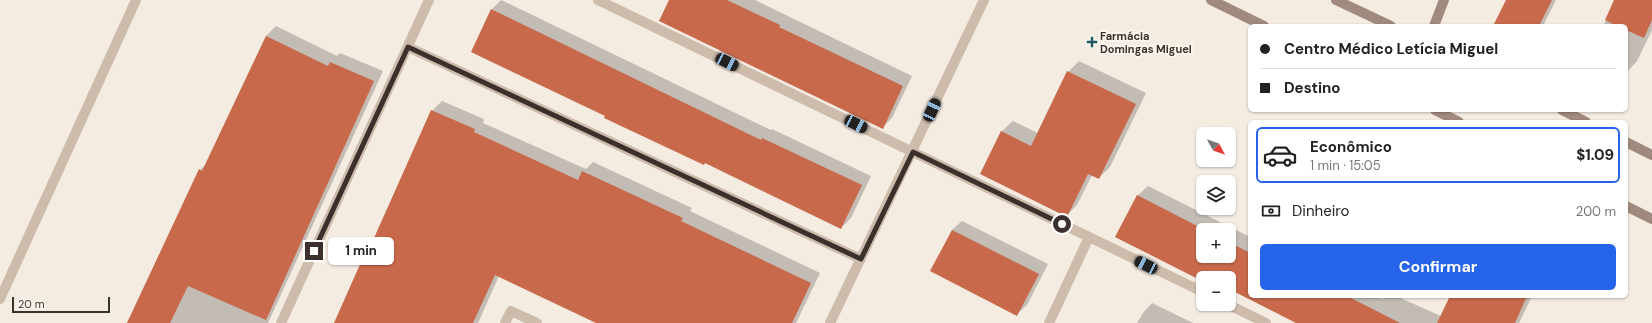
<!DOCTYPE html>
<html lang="pt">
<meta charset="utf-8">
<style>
:root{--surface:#fff;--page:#f2f2f2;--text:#222;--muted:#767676;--line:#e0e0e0;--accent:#2563eb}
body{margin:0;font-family:"DM Sans",sans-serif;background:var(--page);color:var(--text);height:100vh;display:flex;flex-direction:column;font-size:15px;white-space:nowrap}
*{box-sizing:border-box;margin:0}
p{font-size:13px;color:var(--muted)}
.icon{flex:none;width:22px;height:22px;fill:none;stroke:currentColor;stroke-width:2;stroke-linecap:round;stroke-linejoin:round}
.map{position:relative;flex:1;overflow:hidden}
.panel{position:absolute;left:1248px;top:120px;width:380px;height:178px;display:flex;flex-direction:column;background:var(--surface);border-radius:6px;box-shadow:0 1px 3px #0004}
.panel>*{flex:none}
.banner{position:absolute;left:1248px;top:24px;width:380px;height:88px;border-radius:6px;box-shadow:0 1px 3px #0004;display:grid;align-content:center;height:88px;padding:0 12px;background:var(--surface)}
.needle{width:26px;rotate:130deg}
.controls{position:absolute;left:1196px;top:127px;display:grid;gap:8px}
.controls a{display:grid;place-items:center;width:40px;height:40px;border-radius:6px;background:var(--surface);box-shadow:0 1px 3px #0004;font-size:20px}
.scale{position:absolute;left:12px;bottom:10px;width:98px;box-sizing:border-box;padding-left:4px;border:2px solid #3b302b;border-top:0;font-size:11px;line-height:14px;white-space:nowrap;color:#3b302b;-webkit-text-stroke:3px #fbf5ee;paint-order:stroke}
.end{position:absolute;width:18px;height:18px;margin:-9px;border:5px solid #3b302b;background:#fff;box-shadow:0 0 0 2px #fff}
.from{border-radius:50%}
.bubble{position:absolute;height:28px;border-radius:6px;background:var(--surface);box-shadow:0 1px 3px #0004;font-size:13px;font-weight:700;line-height:28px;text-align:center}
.car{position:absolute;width:12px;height:24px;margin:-12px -6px;border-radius:5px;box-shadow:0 0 3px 1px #0007;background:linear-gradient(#222 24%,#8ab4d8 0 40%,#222 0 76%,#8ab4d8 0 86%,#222 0)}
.banner b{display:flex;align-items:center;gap:14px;height:38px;font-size:15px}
.banner b+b{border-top:1px solid var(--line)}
.banner i{width:10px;height:10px;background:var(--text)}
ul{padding:7px 0 0;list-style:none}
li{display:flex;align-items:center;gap:12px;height:56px;margin:0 8px 6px;padding:0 4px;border:2px solid transparent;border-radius:6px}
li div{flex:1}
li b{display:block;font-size:15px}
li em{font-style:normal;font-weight:700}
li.active{border-color:var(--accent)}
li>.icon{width:36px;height:36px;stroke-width:1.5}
.pay{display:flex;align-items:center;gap:10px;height:44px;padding:0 12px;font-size:15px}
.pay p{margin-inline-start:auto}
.button{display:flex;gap:8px;margin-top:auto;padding:8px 12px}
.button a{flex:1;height:46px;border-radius:6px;background:var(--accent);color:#fff;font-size:16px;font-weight:700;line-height:46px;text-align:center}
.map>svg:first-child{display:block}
</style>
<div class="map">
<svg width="1652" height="323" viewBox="0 0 1652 323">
<rect width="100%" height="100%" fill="#f4ebe1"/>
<g fill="#0003" fill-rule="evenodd">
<polygon points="501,0 771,130 772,129 871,176 851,218 841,228 606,115 492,9"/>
<polygon points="670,0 755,0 912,76 892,118 882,128"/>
<polygon points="1507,0 1556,0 1543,26 1495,26"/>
<polygon points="1618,0 1652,0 1652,30 1637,61 1628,71 1626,70 1626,26 1603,26 1614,4"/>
<polygon points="276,26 337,56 340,53 383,71 268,323 127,323 200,170 206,164 266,36"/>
<polygon points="1079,61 1146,93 1110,167 1099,178 1092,175 1077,205 1066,216 981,174 1002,131 1013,121 1038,133 1068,72"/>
<polygon points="442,101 484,119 483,123 586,169 593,162 692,208 690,211 820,273 796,323 598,323 499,276 478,323 335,323 432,111"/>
<path d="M1148 186 1250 237V296H1377L1383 299 1386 296H1396L1441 316 1451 296H1532L1519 323H1298L1229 288V278L1206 277 1202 280 1137 196ZM1203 230H1229V256H1203Z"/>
<polygon points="962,221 1048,264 1027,305 1017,314 952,230"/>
<polygon points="1152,303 1193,323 1137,323 1143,313"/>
</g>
<g fill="#c8694b">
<polygon points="669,0 727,0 780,25 779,27 903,86 883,129 659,21"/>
<polygon points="1506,0 1552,0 1539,26 1493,26"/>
<polygon points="1614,0 1652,0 1652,20 1644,38 1626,30 1626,26 1617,26 1605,20"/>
<polygon points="491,9 761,140 762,138 862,185 841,229 705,163 704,165 604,118 605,116 471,52"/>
<polygon points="266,36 328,66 330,62 374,81 266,320 188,286 170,323 127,323 199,169 202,171"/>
<polygon points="1067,71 1136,104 1099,179 1088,174 1067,217 980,174 1001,131 1031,146"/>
<polygon points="431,110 475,129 474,132 578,180 582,171 683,218 681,221 811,283 792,323 596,323 495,275 473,323 334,323 369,244 371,245"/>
<polygon points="1137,195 1205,230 1203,230 1203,256 1229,256 1229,242 1250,253 1250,296 1347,296 1400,323 1296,323 1229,289 1229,278 1204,277 1202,281 1115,237"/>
<polygon points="952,230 1039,274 1017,316 930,271"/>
<polygon points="1450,296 1527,296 1515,323 1437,323"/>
</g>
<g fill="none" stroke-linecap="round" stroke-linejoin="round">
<g stroke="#cdbbac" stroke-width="10">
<polyline points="598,0 1203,292"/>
<polyline points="408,47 861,259"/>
<polyline points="0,299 136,0"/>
<polyline points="1227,304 1266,323"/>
<polyline points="281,323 429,0"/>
<polyline points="505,323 511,311 537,323"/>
<polyline points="830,323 984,0"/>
<polyline points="1049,323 1089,237"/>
</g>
<g stroke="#a18a7d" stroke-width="10">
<polyline points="1211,0 1264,26"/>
<polyline points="1336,0 1391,26"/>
<polyline points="1434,26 1444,0"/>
<polyline points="1435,110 1459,122"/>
<polyline points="1562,110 1586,122"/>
<polyline points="1626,142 1652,155"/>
<polyline points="1626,206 1652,219"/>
</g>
</g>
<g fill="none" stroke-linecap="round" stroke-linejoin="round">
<polyline stroke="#3b302b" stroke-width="5" points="314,251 408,47 861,259 913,152 1062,224"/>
</g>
<path fill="#1f5a5e" stroke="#fbf5ee" stroke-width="1.5" d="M1090 36h4v4h4v4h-4v4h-4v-4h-4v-4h4z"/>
<g text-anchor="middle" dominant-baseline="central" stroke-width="4" stroke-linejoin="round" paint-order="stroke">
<g font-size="11" font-weight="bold" fill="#3b302b" stroke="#fbf5ee" text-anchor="start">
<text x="1100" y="36">Farmácia<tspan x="1100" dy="13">Domingas Miguel</tspan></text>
</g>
</g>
</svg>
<div class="controls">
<a><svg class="needle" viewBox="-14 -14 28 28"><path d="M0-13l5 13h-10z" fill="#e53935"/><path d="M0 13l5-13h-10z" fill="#767676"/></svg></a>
<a><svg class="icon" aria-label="layers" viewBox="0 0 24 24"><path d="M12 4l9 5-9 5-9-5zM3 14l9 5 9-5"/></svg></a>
<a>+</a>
<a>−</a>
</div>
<div class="scale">20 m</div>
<i class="end from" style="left:1062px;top:224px"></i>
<i class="end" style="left:314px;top:251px"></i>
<div class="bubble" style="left:328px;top:237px;width:66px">1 min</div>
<i class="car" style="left:727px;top:62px;rotate:116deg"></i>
<i class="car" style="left:932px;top:110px;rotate:25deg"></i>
<i class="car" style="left:856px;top:124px;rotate:116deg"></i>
<i class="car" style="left:1146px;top:265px;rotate:296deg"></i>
<div class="banner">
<b><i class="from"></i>Centro Médico Letícia Miguel</b>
<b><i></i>Destino</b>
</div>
<section class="panel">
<ul>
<li class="active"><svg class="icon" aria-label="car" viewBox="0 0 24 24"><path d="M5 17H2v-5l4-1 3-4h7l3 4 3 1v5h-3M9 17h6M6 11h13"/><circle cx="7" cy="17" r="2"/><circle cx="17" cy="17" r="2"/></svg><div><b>Econômico</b><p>1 min · 15:05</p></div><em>$1.09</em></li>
</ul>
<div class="pay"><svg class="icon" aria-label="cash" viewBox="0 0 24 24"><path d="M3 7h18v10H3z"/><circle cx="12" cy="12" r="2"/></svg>Dinheiro<p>200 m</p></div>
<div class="button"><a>Confirmar</a></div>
</section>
</div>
